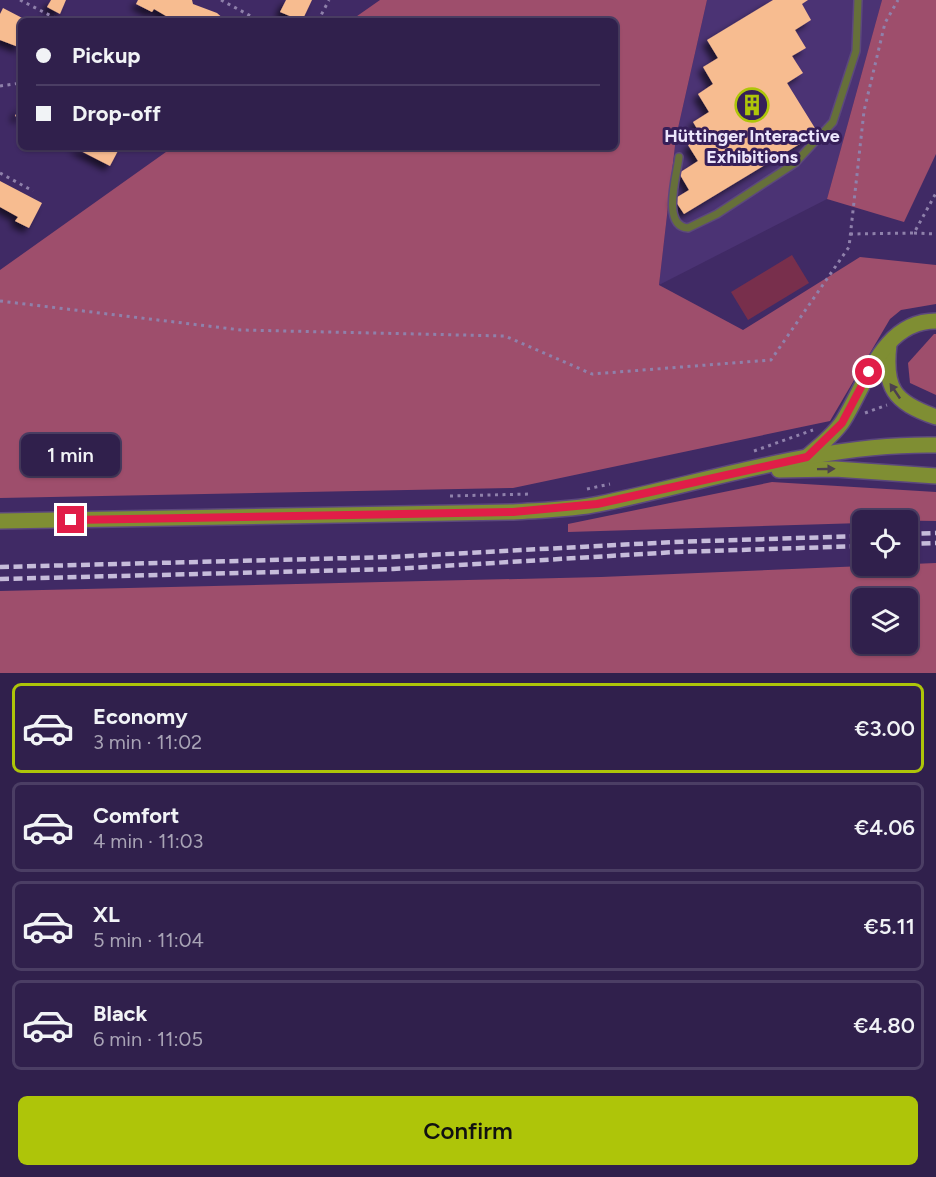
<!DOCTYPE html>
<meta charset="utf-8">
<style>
:root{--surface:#30204c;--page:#3c2d56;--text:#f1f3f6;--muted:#a8a3b5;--line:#4b3e64;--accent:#aec509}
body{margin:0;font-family:Figtree,sans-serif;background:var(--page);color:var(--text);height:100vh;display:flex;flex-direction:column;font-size:22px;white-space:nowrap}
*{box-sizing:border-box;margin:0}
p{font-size:20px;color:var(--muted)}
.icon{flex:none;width:33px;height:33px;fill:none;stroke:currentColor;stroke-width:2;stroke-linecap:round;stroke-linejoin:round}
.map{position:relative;height:673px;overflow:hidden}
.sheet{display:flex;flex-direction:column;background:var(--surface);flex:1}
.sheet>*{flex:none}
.hud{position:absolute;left:18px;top:18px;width:600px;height:132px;border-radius:9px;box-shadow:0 2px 4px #0004,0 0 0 2px var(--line);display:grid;align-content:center;height:132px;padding:0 18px;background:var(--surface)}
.tools{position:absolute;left:852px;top:510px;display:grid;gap:12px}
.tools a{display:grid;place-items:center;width:66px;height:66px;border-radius:9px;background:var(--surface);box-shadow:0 2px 4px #0004,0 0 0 2px var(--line);font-size:30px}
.end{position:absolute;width:27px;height:27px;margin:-14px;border:8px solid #e11d48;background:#fff;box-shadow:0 0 0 3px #fff}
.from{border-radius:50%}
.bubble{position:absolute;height:42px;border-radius:9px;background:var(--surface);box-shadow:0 2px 4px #0004,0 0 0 2px var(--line);font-size:20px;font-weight:600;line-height:42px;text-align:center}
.hud b{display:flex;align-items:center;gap:21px;height:57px;font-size:22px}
.hud b+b{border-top:2px solid var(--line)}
.hud i{width:15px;height:15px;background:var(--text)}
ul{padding:10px 0 0;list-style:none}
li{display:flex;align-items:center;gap:18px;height:90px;margin:0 12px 9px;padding:0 6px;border:3px solid var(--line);border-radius:9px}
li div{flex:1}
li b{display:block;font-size:22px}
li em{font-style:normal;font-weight:600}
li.current{border-color:var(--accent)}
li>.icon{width:54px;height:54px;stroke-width:1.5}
.primary-button{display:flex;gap:12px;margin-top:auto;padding:12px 18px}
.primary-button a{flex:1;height:69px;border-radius:9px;background:var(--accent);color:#111;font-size:24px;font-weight:600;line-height:69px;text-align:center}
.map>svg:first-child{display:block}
</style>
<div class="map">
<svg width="936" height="673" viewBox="0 0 936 673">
<defs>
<filter id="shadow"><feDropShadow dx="-5" dy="5" stdDeviation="3" flood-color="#0009"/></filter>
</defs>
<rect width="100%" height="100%" fill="#402a65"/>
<polygon fill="#4b3374" points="707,0 882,0 827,199 659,285 676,137"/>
<polygon fill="#782f4c" points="792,255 809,283 748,320 731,292"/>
<g fill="#9e4e6c" fill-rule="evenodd">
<polygon points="380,0 707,0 676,137 659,285 743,330 860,257 936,265 936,304 901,310 890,319 830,421 513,488 0,498 0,270 173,147 615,147 615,21 350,21"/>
<polygon points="882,0 936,0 936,154 904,222 827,199"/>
<polygon points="934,334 936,334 936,395 910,383 908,363"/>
<polygon points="772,482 936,492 936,521 862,520 862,523 568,532 568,524"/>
<path d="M936 563V673H0V591L601 577ZM862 598H908V644H862Z"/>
</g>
<g fill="#f7bc90" filter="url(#shadow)">
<polygon points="51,0 66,0 60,14 47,7"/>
<polygon points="138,0 192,0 193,4 217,13 226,21 169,21 165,19 166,16 154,9 152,12 136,4"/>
<polygon points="286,0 312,0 302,21 280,12"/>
<polygon points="773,0 808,0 802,4 811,20 795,30 806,48 792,56 803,73 787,83 818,133 684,214 674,199 689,190 679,173 698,161 688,145 702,137 693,122 709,112 698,94 713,84 703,67 718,58 707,40"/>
<polygon points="3,8 28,21 21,21 21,48 0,40 0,14"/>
<polygon points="21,104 21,119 15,116"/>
<polygon points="73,147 120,147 110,166"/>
<polygon points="0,181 42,203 29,228 15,221 18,217 0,207"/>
</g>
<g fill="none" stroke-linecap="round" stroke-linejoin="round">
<g stroke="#5c487d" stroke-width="10">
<path id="lane" d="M679 157C677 175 661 226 688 228L717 214 795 163 833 122 856 51 858 0"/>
</g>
<g stroke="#5c487d" stroke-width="18">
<g id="secondary">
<path d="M889 344C884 388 893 402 936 417"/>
<path d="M807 457C819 446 834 435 843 421 867 383 882 321 936 321"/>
<polyline points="779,470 835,469 936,476"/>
<path d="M0 521 513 512C541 510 571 510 599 504 710 481 822 443 936 445"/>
</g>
</g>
<g stroke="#8f81ab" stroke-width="3" stroke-dasharray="3 4.5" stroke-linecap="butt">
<polyline points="20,0 61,21"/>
<polyline points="221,0 260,21"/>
<polyline points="318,21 329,0"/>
<polyline points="0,86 21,83"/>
<polyline points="0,173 33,191"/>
<polyline points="914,233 936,234"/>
<polyline points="850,234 914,233 936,193"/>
<polyline points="0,301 241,330 505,336 592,374 771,360 849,247 864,111 885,23 898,0"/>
<polyline points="865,413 887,405"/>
<polyline points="754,451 813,430"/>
<polyline points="587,489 610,484"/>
<polyline points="450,496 530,494"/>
</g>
<use href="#lane" stroke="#66703a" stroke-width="7"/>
<use href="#secondary" stroke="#7f8e33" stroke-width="15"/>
<g stroke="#c6bcda" stroke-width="4.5" stroke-dasharray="9 4.5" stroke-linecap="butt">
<polyline points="908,534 936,533"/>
<polyline points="908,544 936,543"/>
<polyline points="0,567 391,557 674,542 862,536"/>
<polyline points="0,579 393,569 676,552 862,546"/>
</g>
</g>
<defs><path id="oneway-solid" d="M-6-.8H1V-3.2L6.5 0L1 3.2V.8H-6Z" transform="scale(1.5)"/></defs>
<g fill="#4c404e">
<use href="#oneway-solid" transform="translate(895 391) rotate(-124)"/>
<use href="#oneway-solid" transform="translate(826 469) rotate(-1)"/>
</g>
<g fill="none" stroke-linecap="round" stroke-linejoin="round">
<polyline stroke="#e11d48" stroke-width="8" points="71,520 513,512 597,504 807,457 842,423 869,372"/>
</g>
<defs>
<g id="building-ring" transform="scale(1.725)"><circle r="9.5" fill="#361f59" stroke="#aec509" stroke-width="1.5"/><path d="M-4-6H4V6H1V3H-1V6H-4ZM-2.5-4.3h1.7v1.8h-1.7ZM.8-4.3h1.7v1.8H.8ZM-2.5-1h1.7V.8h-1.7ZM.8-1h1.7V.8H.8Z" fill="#aec509"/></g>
</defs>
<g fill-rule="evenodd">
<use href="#building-ring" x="752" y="105"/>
</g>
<g text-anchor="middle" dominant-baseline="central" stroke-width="6" stroke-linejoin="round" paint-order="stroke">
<g font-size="18" font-weight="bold" fill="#ece6fc" stroke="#361f59">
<text x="752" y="136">Hüttinger Interactive<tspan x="752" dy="21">Exhibitions</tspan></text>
</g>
</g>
</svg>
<div class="tools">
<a><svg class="icon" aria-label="locate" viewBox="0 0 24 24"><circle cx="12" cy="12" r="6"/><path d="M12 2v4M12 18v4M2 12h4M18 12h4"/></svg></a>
<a><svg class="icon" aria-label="layers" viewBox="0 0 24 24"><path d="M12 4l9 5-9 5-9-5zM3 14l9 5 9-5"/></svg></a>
</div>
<i class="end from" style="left:869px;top:372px"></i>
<i class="end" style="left:71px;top:520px"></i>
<div class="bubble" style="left:21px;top:434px;width:99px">1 min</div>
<div class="hud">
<b><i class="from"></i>Pickup</b>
<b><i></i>Drop-off</b>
</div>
</div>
<section class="sheet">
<ul>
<li class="current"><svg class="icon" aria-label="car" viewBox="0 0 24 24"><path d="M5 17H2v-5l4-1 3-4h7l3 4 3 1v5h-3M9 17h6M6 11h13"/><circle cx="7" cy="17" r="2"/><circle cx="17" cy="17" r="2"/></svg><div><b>Economy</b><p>3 min · 11:02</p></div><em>€3.00</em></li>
<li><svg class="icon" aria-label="car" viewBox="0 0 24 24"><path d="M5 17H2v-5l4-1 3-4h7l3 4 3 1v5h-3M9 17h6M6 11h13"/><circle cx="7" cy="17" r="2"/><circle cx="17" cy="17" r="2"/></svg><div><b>Comfort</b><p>4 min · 11:03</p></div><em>€4.06</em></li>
<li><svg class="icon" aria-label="car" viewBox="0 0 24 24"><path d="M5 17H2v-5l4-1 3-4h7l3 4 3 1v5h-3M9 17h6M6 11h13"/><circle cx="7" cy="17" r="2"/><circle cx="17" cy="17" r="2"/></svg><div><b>XL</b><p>5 min · 11:04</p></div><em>€5.11</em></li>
<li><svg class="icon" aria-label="car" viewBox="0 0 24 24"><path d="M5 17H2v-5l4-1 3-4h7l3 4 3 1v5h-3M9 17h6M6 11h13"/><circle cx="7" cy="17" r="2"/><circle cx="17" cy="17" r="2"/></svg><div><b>Black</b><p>6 min · 11:05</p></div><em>€4.80</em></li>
</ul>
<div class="primary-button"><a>Confirm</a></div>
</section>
